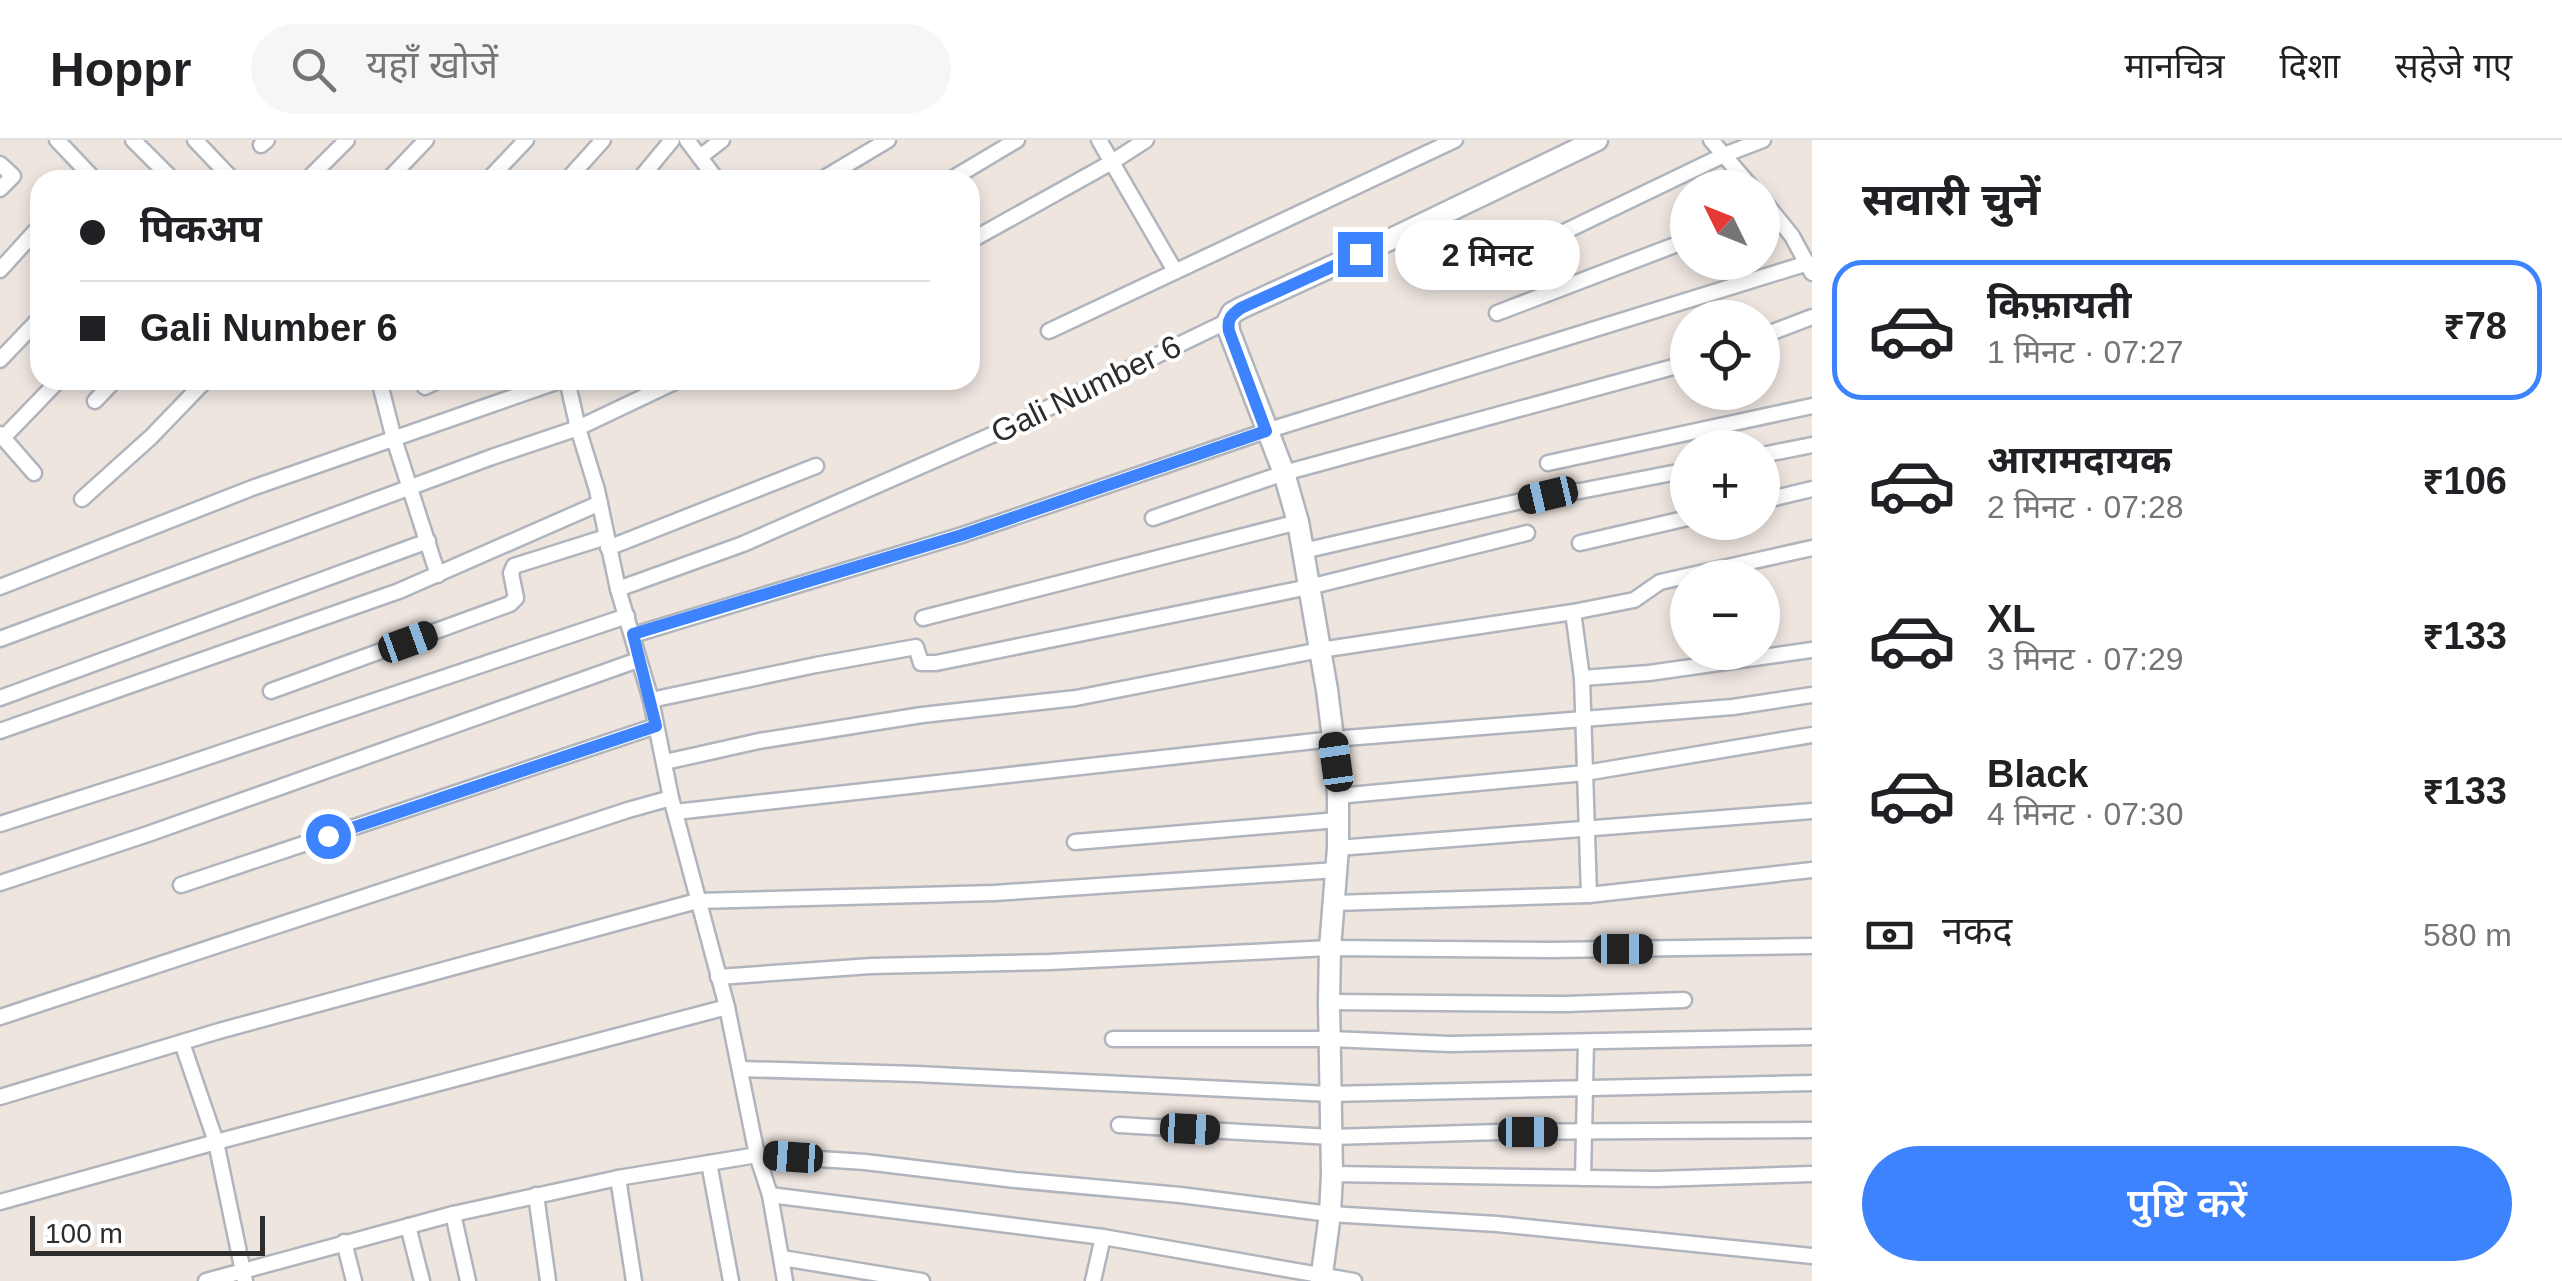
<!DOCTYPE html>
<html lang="hi">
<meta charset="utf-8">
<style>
:root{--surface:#fff;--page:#f6f6f6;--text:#202124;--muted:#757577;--line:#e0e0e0;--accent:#3d83fd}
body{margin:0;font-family:Helvetica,"Noto Sans Devanagari",sans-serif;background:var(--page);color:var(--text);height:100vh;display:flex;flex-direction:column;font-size:38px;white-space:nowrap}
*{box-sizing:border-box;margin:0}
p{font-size:32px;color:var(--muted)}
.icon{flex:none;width:55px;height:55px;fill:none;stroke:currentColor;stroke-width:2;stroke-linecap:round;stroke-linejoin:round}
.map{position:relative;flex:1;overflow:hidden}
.drawer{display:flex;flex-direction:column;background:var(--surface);width:750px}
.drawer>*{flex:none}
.top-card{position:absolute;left:30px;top:30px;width:950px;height:220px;border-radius:30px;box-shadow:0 5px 15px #0003;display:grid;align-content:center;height:220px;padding:0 50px;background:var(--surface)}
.needle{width:65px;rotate:313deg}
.buttons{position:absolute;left:1670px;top:30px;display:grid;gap:20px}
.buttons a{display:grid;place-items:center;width:110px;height:110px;border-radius:50%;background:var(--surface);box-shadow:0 5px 15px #0003;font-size:50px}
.scale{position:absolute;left:30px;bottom:25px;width:235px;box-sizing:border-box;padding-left:10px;border:5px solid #2d2d2d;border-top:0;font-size:28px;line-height:35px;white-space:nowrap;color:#2d2d2d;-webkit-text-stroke:8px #fff;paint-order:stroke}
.end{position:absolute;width:45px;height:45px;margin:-22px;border:12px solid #3d83fd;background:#fff;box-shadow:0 0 0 5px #fff}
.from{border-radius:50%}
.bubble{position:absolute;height:70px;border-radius:35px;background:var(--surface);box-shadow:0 5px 15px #0003;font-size:32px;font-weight:600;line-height:70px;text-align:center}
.car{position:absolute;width:30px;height:60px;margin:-30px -15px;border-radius:12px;box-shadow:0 0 8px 2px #0007;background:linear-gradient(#222 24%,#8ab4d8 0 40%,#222 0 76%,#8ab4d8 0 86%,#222 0)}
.top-card b{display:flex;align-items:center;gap:35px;height:95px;font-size:38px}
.top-card b+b{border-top:2px solid var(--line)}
.top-card i{width:25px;height:25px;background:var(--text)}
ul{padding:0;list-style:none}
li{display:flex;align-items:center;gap:30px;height:140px;margin:0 20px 15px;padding:0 30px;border:5px solid transparent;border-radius:30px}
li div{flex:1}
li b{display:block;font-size:38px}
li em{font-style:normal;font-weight:600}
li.selected{border-color:var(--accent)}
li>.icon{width:90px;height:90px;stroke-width:1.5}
h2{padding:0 50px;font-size:45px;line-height:120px}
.pay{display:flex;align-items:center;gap:25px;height:110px;padding:0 50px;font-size:38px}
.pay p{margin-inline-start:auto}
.action{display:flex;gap:20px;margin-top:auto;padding:20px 50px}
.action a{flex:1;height:115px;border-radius:60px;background:var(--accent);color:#fff;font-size:40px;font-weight:600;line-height:115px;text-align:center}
header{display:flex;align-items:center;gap:60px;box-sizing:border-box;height:140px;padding:0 50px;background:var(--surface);border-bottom:2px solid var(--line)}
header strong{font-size:48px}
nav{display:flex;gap:55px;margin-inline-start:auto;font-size:35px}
.search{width:700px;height:90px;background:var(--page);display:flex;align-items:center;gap:25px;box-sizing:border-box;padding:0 35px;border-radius:55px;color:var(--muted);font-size:38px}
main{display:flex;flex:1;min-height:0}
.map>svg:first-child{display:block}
</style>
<header>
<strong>Hoppr</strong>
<div class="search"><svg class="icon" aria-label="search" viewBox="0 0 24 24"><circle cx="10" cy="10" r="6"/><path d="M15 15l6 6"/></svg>यहाँ खोजें</div>
<nav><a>मानचित्र</a><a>दिशा</a><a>सहेजे गए</a></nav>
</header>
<main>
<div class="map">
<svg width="1812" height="1141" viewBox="0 0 1812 1141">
<rect width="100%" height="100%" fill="#eee5df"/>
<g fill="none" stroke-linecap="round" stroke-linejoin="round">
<g stroke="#afb4bd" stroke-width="19">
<g id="street">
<polyline points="57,0 95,40"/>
<polyline points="133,0 173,40"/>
<polyline points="195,0 233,40"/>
<polyline points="687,0 717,40"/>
<polyline points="1099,0 1175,131"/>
<polyline points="1711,0 1752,48"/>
<polyline points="261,5 267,0"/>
<polyline points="700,17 722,0"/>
<polyline points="0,24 13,36 0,49"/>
<polyline points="307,40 347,0"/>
<polyline points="388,40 426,0"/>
<polyline points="488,40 526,0"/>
<polyline points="567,40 603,0"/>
<polyline points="639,40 672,0"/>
<polyline points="821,40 888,0"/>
<polyline points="950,40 1017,0"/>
<polyline points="1762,59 1792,96 1812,133"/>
<polyline points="970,101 1112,22 1146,0"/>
<polyline points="1489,128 1724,15 1763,0"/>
<polyline points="0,130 40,86"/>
<polyline points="1497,173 1688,100"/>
<polyline points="1049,191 1455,0"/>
<polyline points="1762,196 1812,177"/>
<polyline points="0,220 40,178"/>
<polyline points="379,240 394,299 438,435"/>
<polyline points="567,240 578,288 597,350 618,449 651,560 671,658 727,867 757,1015 770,1055 785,1141"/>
<polyline points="425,247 439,240"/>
<polyline points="95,261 115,240"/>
<polyline points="0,294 34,333"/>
<polyline points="3,298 59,240"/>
<polyline points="1762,315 1812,305"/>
<polyline points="1548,323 1812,266"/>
<polyline points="82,359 151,297 206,240"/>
<polyline points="1762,361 1812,349"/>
<polyline points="1153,378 1284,333 1688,223"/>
<polyline points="1580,403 1688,378"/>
<polyline points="608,408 816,326"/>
<polyline points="1303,411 1548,355 1580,351 1688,330"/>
<polyline points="0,447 252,348 562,240"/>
<polyline points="618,449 743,404 994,294 1228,181"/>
<polyline points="1573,472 1582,538 1589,755"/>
<polyline points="923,478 1298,382"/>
<polyline points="633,495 962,395 1266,291 1808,123"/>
<polyline points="0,499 492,317 578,288 679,240"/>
<polyline points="1582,538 1649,533 1812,510"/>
<polyline points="271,551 510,464 516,458 511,433 514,426 606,397"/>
<polyline points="0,558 428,401"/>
<polyline points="651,560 816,525 916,507 921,523 936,523 1309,447 1527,393"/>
<polyline points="0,591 399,451 600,363"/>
<polyline points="665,622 759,601 922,575 1076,558 1320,510 1573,472 1634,460 1660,442 1812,408"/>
<polyline points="1338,656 1585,633 1812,595"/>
<polyline points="675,672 1333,599 1733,567 1812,555"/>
<polyline points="0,684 163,632 627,476"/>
<polyline points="1075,702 1338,680"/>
<polyline points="1338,708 1812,671"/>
<polyline points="0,743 148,694 638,520"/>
<polyline points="181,745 656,586"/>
<polyline points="1334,763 1589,755 1812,730"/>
<polyline points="718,837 871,826 1050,822 1330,808 1552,810 1812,806"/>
<polyline points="1329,862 1565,864 1684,860"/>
<polyline points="0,877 628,670 671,658"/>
<polyline points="1113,899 1330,899 1450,904 1812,897"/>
<polyline points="182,903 216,1002 245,1141"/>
<polyline points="740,929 917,934 1330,954 1812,943"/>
<polyline points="0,957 219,891 697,761 994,753 1336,730"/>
<polyline points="1119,985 1331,997 1500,992 1812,990"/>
<polyline points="709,1023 731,1141"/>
<polyline points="1332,1034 1656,1039 1812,1034"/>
<polyline points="618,1038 634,1141"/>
<polyline points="1583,1038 1586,902"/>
<polyline points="536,1055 548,1141"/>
<polyline points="770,1055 1103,1097 1354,1141"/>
<polyline points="0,1062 216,1002 727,867"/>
<polyline points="453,1074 468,1141"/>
<polyline points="408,1086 422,1141"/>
<polyline points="344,1102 354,1141"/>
<polyline points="782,1118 922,1141"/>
<polyline points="206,1141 453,1074 618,1038 757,1015 865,1022 1015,1040 1180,1055 1330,1074 1497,1084 1812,1116"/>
<polyline points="1093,1141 1103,1097"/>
</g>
</g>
<g stroke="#afb4bd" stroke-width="25">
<polyline id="secondary" points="1321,1141 1330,1074 1332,1034 1329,862 1330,808 1338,708 1338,656 1336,622 1327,550 1298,382 1284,333 1229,191 1228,181 1232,173 1241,168 1389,100 1597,0"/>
</g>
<use href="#street" stroke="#fff" stroke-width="14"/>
<use href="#secondary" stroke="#fff" stroke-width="20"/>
</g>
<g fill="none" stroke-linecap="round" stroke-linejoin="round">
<path stroke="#3d83fd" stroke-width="12" d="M328 696 656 586 633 494 962 395 1266 291 1229 191C1227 179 1231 175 1241 168L1360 114"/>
</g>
<g text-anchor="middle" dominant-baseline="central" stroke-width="8" stroke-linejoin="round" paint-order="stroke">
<g font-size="32" fill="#2d2d2d" stroke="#fff">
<text transform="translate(1086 249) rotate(-26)">Gali Number 6</text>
</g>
</g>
</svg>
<div class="buttons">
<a><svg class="needle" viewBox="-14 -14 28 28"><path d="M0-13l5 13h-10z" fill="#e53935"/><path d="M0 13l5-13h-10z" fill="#757577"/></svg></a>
<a><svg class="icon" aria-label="locate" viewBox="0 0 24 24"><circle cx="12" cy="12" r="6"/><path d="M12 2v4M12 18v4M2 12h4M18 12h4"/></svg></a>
<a>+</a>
<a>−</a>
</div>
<div class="scale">100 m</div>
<i class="end from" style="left:328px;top:696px"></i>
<i class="end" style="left:1360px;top:114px"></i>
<div class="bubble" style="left:1395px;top:80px;width:185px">2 मिनट</div>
<i class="car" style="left:1548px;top:355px;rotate:257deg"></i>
<i class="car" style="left:408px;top:502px;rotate:70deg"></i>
<i class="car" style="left:1336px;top:622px;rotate:352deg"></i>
<i class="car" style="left:1623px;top:809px;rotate:90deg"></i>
<i class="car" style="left:1190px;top:989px;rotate:93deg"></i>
<i class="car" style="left:1528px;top:992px;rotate:90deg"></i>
<i class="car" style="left:793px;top:1017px;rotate:274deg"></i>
<div class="top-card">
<b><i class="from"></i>पिकअप</b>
<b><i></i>Gali Number 6</b>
</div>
</div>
<section class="drawer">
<h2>सवारी चुनें</h2>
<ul>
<li class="selected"><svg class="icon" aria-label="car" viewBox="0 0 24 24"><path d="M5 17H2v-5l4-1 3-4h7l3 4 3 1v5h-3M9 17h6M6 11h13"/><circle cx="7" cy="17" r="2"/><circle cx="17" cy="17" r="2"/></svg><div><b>किफ़ायती</b><p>1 मिनट · 07:27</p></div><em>₹78</em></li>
<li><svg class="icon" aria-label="car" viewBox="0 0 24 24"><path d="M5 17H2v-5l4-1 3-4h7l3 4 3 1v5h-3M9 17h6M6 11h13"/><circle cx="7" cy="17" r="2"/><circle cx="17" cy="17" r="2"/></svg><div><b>आरामदायक</b><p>2 मिनट · 07:28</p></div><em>₹106</em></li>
<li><svg class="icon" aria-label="car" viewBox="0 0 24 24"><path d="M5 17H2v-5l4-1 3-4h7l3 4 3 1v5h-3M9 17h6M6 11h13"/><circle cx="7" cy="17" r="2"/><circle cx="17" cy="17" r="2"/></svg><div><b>XL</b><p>3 मिनट · 07:29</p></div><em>₹133</em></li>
<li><svg class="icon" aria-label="car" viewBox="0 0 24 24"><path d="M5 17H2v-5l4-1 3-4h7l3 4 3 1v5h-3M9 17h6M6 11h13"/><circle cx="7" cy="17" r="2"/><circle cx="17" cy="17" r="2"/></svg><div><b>Black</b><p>4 मिनट · 07:30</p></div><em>₹133</em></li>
</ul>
<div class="pay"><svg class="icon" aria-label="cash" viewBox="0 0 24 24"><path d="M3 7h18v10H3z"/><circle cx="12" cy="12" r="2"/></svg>नकद<p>580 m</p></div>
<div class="action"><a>पुष्टि करें</a></div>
</section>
</main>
